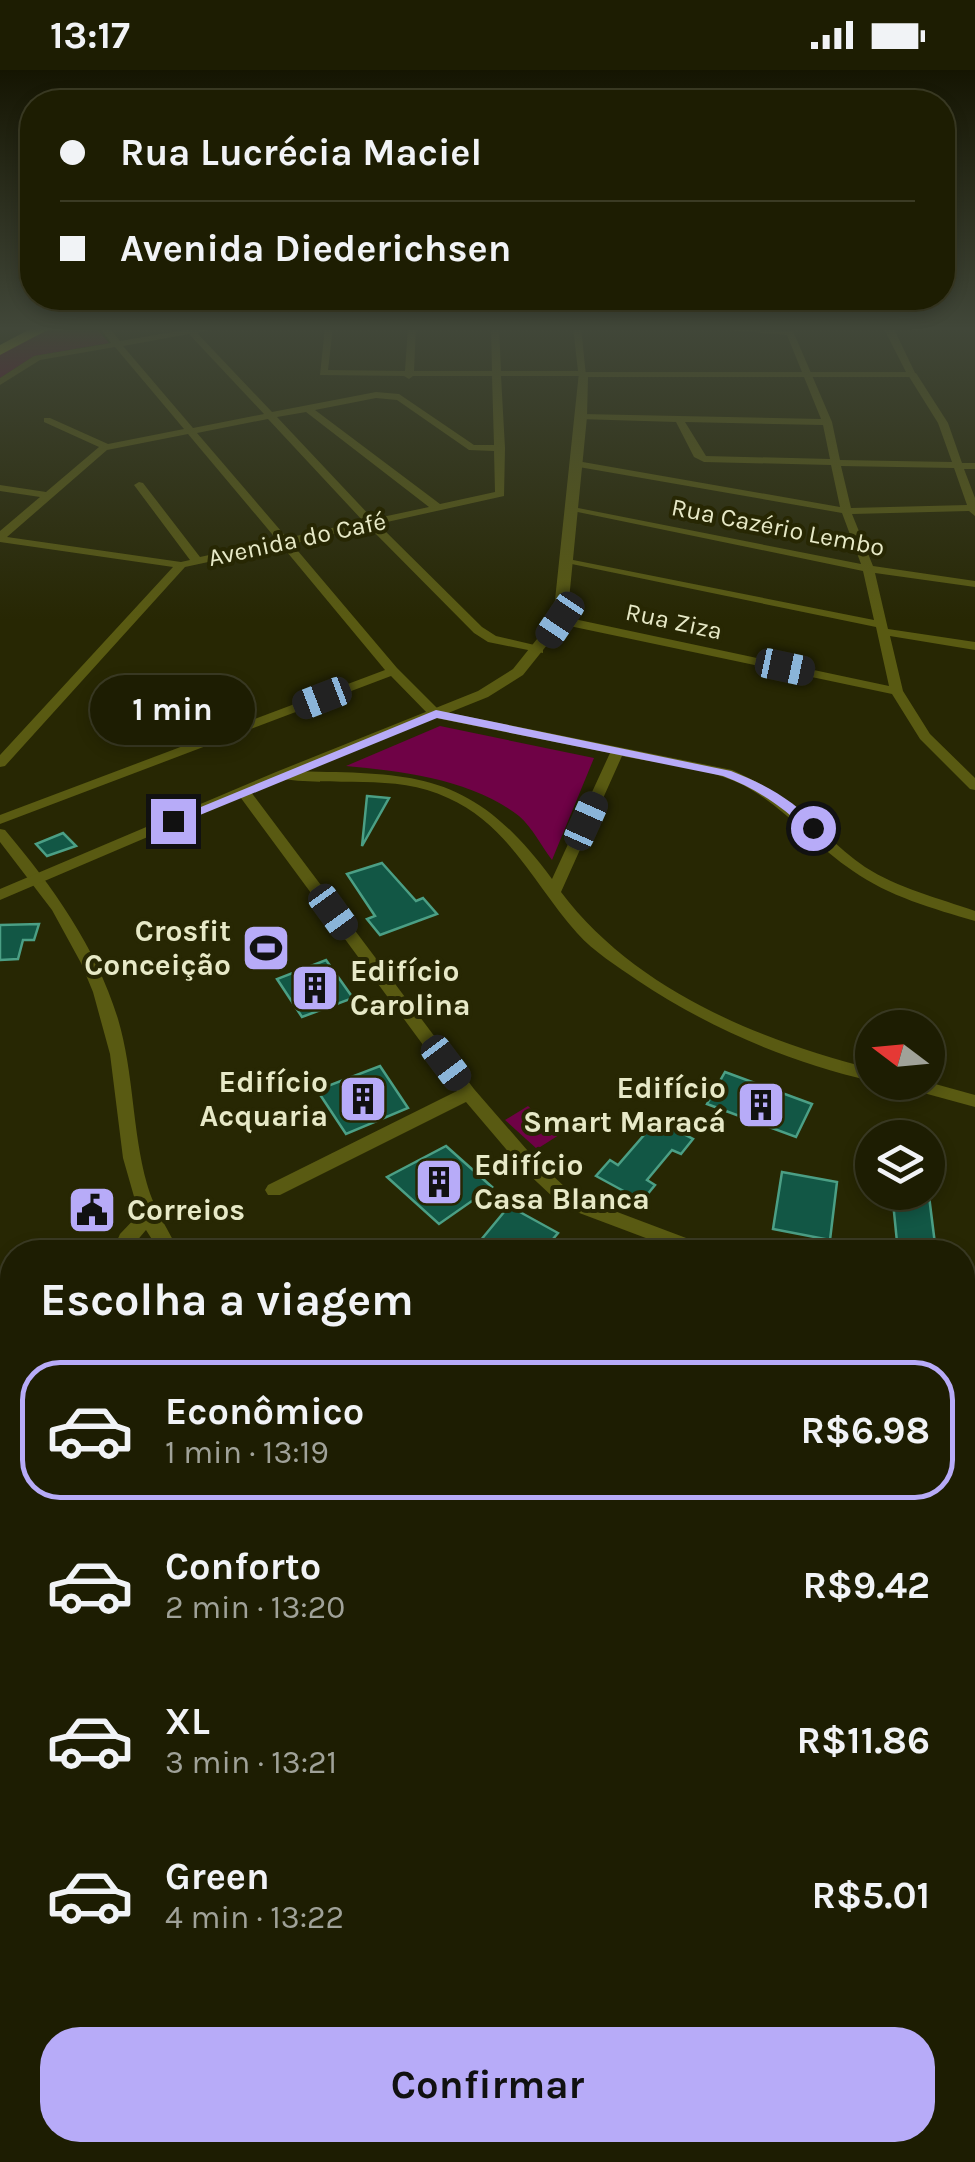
<!DOCTYPE html>
<html lang="pt">
<meta charset="utf-8">
<style>
:root{--surface:#1d1d02;--page:#2a2a11;--text:#f1f3f6;--muted:#a0a299;--line:#3b3b24;--accent:#b7abf8}
body{margin:0;font-family:Karla,sans-serif;background:var(--page);color:var(--text);height:100vh;display:flex;flex-direction:column;font-size:38px;white-space:nowrap}
*{box-sizing:border-box;margin:0}
p{font-size:32px;color:var(--muted)}
.icon{flex:none;width:55px;height:55px;fill:none;stroke:currentColor;stroke-width:2;stroke-linecap:round;stroke-linejoin:round}
.map{position:relative;flex:1;overflow:hidden}
.panel{position:absolute;left:0px;top:1170px;width:975px;height:922px;display:flex;flex-direction:column;background:var(--surface);border-radius:40px 40px 0 0;box-shadow:0 5px 15px #0003,0 0 0 2px var(--line)}
.panel>*{flex:none}
.banner{position:absolute;left:20px;top:20px;width:935px;height:220px;border-radius:40px;box-shadow:0 5px 15px #0003,0 0 0 2px var(--line);display:grid;align-content:center;height:220px;padding:0 40px;background:var(--surface)}
.needle{width:65px;rotate:286deg}
.fabs{position:absolute;left:855px;top:940px;display:grid;gap:20px}
.fabs a{display:grid;place-items:center;width:90px;height:90px;border-radius:50%;background:var(--surface);box-shadow:0 5px 15px #0003,0 0 0 2px var(--line);font-size:50px}
.end{position:absolute;width:45px;height:45px;margin:-22px;border:12px solid #b7abf8;background:#111;box-shadow:0 0 0 5px #111}
.from{border-radius:50%}
.bubble{position:absolute;height:70px;border-radius:35px;background:var(--surface);box-shadow:0 5px 15px #0003,0 0 0 2px var(--line);font-size:32px;font-weight:700;line-height:70px;text-align:center}
.car{position:absolute;width:30px;height:60px;margin:-30px -15px;border-radius:12px;box-shadow:0 0 8px 2px #0007;background:linear-gradient(#222 24%,#8ab4d8 0 40%,#222 0 76%,#8ab4d8 0 86%,#222 0)}
.banner b{display:flex;align-items:center;gap:35px;height:95px;font-size:38px}
.banner b+b{border-top:2px solid var(--line)}
.banner i{width:25px;height:25px;background:var(--text)}
ul{padding:0;list-style:none}
li{display:flex;align-items:center;gap:30px;height:140px;margin:0 20px 15px;padding:0 20px;border:5px solid transparent;border-radius:40px}
li div{flex:1}
li b{display:block;font-size:38px}
li em{font-style:normal;font-weight:700}
li.current{border-color:var(--accent)}
li>.icon{width:90px;height:90px;stroke-width:1.5}
h2{padding:0 40px;font-size:45px;line-height:120px}
.primary-button{display:flex;gap:20px;margin-top:auto;padding:20px 40px}
.primary-button a{flex:1;height:115px;border-radius:40px;background:var(--accent);color:#111;font-size:40px;font-weight:700;line-height:115px;text-align:center}
.status{display:flex;justify-content:space-between;align-items:center;height:70px;padding:0 50px;background:var(--surface);direction:ltr}
.status svg{height:28px;fill:currentColor}
.map>svg:first-child{display:block}
</style>
<div class="status"><b>13:17</b><svg viewBox="0 0 49 12"><path d="M0 12V9h3v3zM5 12V6h3v6zM10 12V3h3v9zM15 12V0h3v12zM26 1h20v11H26zM47 4h2v5h-2z"/></svg></div>
<div class="map">
<svg width="975" height="2092" viewBox="0 0 975 2092">
<rect width="100%" height="100%" fill="#272703"/>
<g fill="#6f0246">
<polygon points="53,257 95,257 109,273 34,286 0,308 0,284"/>
<path d="M440 656 594 688 552 790C542 777 532 757 519 746 473 710 403 701 346 696Z"/>
<polygon points="528,1036 559,1065 537,1079 505,1050"/>
<polygon points="0,2022 12,2022 12,2080 221,2080 227,2092 0,2092"/>
</g>
<g fill="#125745" stroke="#4b9f85" stroke-width="2.5">
<polygon points="367,726 389,728 362,776"/>
<polygon points="63,763 76,776 47,786 36,774"/>
<polygon points="382,793 416,831 423,828 437,844 380,865 367,849 375,846 347,804"/>
<polygon points="39,854 34,870 23,870 18,889 0,890 0,855"/>
<polygon points="326,890 353,928 302,947 277,909"/>
<polygon points="380,996 408,1038 346,1064 317,1020"/>
<polygon points="725,1002 812,1034 796,1067 707,1034"/>
<polygon points="649,1046 693,1069 681,1084 672,1080 647,1110 655,1115 642,1131 596,1106 610,1090 618,1095 644,1065 636,1060"/>
<polygon points="446,1076 492,1117 439,1154 387,1107"/>
<polygon points="782,1102 837,1112 830,1170 773,1159"/>
<polygon points="892,1122 929,1126 936,1182 898,1182"/>
<polygon points="509,1136 558,1163 542,1182 471,1182"/>
</g>
<g fill="none" stroke-linecap="round" stroke-linejoin="round">
<g fill="#595a12" fill-rule="evenodd">
<path d="M99 257H108L120 271 185 260 183 257H220L197 263 272 342 376 322 399 324 474 375H494L492 306H413L409 309 404 306 320 305 325 257H333L328 300 405 301 408 257H416L414 301H492L491 257H499L501 301H578L573 257H581L586 306H501L505 378 504 426 378 454 482 557 496 566 543 577V583L488 572 474 563 368 456 292 474 397 598 440 641 732 700C751 709 770 718 787 731 814 751 837 778 865 797 898 818 938 828 975 841V851C934 839 888 826 853 801 814 775 785 737 743 715 707 697 662 694 622 686L561 822C634 919 758 970 872 999V1011C788 992 709 958 637 910 617 896 594 882 577 863 535 816 509 755 448 728 393 702 334 718 276 708L274 705 281 701C410 704 469 696 552 809L610 683 431 647 391 606 0 754V745L385 600 282 476 185 497 5 696 0 697V685L173 497 0 472V461L40 427 0 421V415L46 422 99 377 44 352V348H50L108 374 184 359 115 277 40 290 0 315V308L34 286 111 273ZM189 264 264 344 193 358 123 276ZM376 328 397 330 469 380 494 381 495 422 440 434 315 340ZM306 342 429 437 373 449 277 347ZM268 349 363 451 287 468 197 363ZM188 364 277 470 200 487 143 413 139 412 134 415 190 490 181 492 7 467 107 380Z"/>
<path d="M689 257 793 261 832 352 840 390 952 392 938 353 908 305 916 303 948 353 962 393H975V399H964L975 428V446L969 441 852 444 873 496 975 511V517L875 503 888 559 975 572V580L890 566 903 621 930 664 975 708V720L970 719 920 669 892 624 560 554 554 550 560 546 889 616 876 557 562 492 568 489 874 550 863 501 568 440 573 437 861 494 842 443 573 396V392L577 391 840 437 831 395 704 392 694 387 676 352 579 349 577 347 582 344 821 349 787 265ZM685 352 823 355 830 389 706 386ZM841 396 954 398 967 435 851 438Z"/>
<polygon points="243,717 248,718 474,1019 534,1088 566,1118 588,1131 710,1177 712,1182 683,1182 574,1141 554,1128 522,1098 466,1032 280,1125 268,1125 265,1120 268,1115 457,1021 238,724 236,721"/>
<path d="M0 759 5 760C53 817 96 877 118 949 134 1003 132 1060 147 1114 155 1142 168 1158 179 1182H160L146 1160 135 1173 131 1182H112L120 1164 139 1144 123 1088 110 984 93 922 81 893 52 840 0 772Z"/>
<polygon points="896,1012 928,1012 975,1025 975,1037 898,1016"/>
<polygon points="962,1211 975,1213 975,1229 962,1227"/>
<path d="M962 1268C975 1273 975 1288 975 1303 959 1297 962 1282 962 1268Z"/>
<polygon points="12,1657 12,1705 9,1714 0,1718 0,1668 3,1660"/>
<polygon points="962,1920 972,1924 975,1930 975,1972 965,1968 962,1963"/>
</g>
<polygon fill="#595a12" fill-rule="evenodd" points="883,257 893,257 917,307 588,307 587,347 567,550 523,605 488,627 286,708 0,830 0,819 276,702 478,621 513,599 553,549 579,302 906,302"/>
<g fill="#91931a" fill-rule="evenodd">
<polygon points="3,1680 12,1684 12,1776 0,1771"/>
<polygon points="0,1836 12,1837 12,1875 0,1874"/>
<polygon points="0,1883 12,1886 12,1925 0,1923"/>
<polygon points="0,1966 12,1970 12,2031 0,2032"/>
<polygon points="314,2080 392,2080 397,2092 319,2092"/>
<polygon points="751,2080 825,2080 830,2092 756,2092"/>
</g>
<polygon fill="#b7b920" fill-rule="evenodd" points="34,257 53,257 0,285 0,275"/>
</g>
<linearGradient id="sky" x2="0" y2="1"><stop stop-color="#151502"/><stop offset="0.47" stop-color="#414739"/><stop offset="1" stop-color="#414739" stop-opacity="0"/></linearGradient>
<rect width="975" height="550" fill="url(#sky)"/>
<path fill="#b7abf8" d="M436 640 731 701C765 714 795 731 819 758L808 761C782 736 757 719 723 706L437 648 178 754 167 751Z"/>
<defs>
<g id="stadium-square" transform="scale(2.5)"><rect x="-9" y="-9" width="18" height="18" rx="4" fill="#b7abf8" stroke="#272703"/><path d="M0-5a6.5 5 0 1 0 0 10a6.5 5 0 1 0 0-10ZM-3.5-1.8h7v3.6h-7Z" fill="#111"/></g>
<g id="building-square" transform="scale(2.5)"><rect x="-9" y="-9" width="18" height="18" rx="4" fill="#b7abf8" stroke="#272703"/><path d="M-4-6H4V6H1V3H-1V6H-4ZM-2.5-4.3h1.7v1.8h-1.7ZM.8-4.3h1.7v1.8H.8ZM-2.5-1h1.7V.8h-1.7ZM.8-1h1.7V.8H.8Z" fill="#111"/></g>
<g id="civic-square" transform="scale(2.5)"><rect x="-9" y="-9" width="18" height="18" rx="4" fill="#b7abf8" stroke="#272703"/><path d="M-.6-6.5H3V-4.5H.6V-3L4-1V1h2V6H-6V1h2V-1L-.6-3ZM-1.2 2.5V6h2.4V2.5Z" fill="#111"/></g>
</defs>
<g fill-rule="evenodd">
<use href="#stadium-square" x="266" y="878"/>
<use href="#building-square" x="315" y="918"/>
<use href="#building-square" x="363" y="1029"/>
<use href="#building-square" x="761" y="1035"/>
<use href="#building-square" x="439" y="1112"/>
<use href="#civic-square" x="92" y="1140"/>
</g>
<g text-anchor="middle" dominant-baseline="central" stroke-width="8" stroke-linejoin="round" paint-order="stroke">
<g font-size="25" fill="#e7e9c7" stroke="#272703">
<text transform="translate(778 457) rotate(11)">Rua Cazério Lembo</text>
<text transform="translate(297 469) rotate(-12)">Avenida do Café</text>
<text transform="translate(674 551) rotate(12)">Rua Ziza</text>
</g>
<g font-size="30" font-weight="bold" fill="#e7e9c7" stroke="#272703" text-anchor="end">
<text x="231" y="861">Crosfit<tspan x="231" dy="34">Conceição</tspan></text>
<text x="350" y="901" text-anchor="start">Edifício<tspan x="350" dy="34">Carolina</tspan></text>
<text x="328" y="1012">Edifício<tspan x="328" dy="34">Acquaria</tspan></text>
<text x="726" y="1018">Edifício<tspan x="726" dy="34">Smart Maracá</tspan></text>
<text x="474" y="1095" text-anchor="start">Edifício<tspan x="474" dy="34">Casa Blanca</tspan></text>
<text x="127" y="1140" text-anchor="start">Correios</text>
</g>
</g>
</svg>
<div class="fabs">
<a><svg class="needle" viewBox="-14 -14 28 28"><path d="M0-13l5 13h-10z" fill="#e53935"/><path d="M0 13l5-13h-10z" fill="#a0a299"/></svg></a>
<a><svg class="icon" aria-label="layers" viewBox="0 0 24 24"><path d="M12 4l9 5-9 5-9-5zM3 14l9 5 9-5"/></svg></a>
</div>
<i class="end from" style="left:813px;top:758px"></i>
<i class="end" style="left:173px;top:751px"></i>
<div class="bubble" style="left:90px;top:605px;width:165px">1 min</div>
<i class="car" style="left:560px;top:550px;rotate:214deg"></i>
<i class="car" style="left:785px;top:597px;rotate:102deg"></i>
<i class="car" style="left:322px;top:628px;rotate:249deg"></i>
<i class="car" style="left:586px;top:751px;rotate:24deg"></i>
<i class="car" style="left:333px;top:842px;rotate:144deg"></i>
<i class="car" style="left:446px;top:993px;rotate:143deg"></i>
<div class="banner">
<b><i class="from"></i>Rua Lucrécia Maciel</b>
<b><i></i>Avenida Diederichsen</b>
</div>
<section class="panel">
<h2>Escolha a viagem</h2>
<ul>
<li class="current"><svg class="icon" aria-label="car" viewBox="0 0 24 24"><path d="M5 17H2v-5l4-1 3-4h7l3 4 3 1v5h-3M9 17h6M6 11h13"/><circle cx="7" cy="17" r="2"/><circle cx="17" cy="17" r="2"/></svg><div><b>Econômico</b><p>1 min · 13:19</p></div><em>R$6.98</em></li>
<li><svg class="icon" aria-label="car" viewBox="0 0 24 24"><path d="M5 17H2v-5l4-1 3-4h7l3 4 3 1v5h-3M9 17h6M6 11h13"/><circle cx="7" cy="17" r="2"/><circle cx="17" cy="17" r="2"/></svg><div><b>Conforto</b><p>2 min · 13:20</p></div><em>R$9.42</em></li>
<li><svg class="icon" aria-label="car" viewBox="0 0 24 24"><path d="M5 17H2v-5l4-1 3-4h7l3 4 3 1v5h-3M9 17h6M6 11h13"/><circle cx="7" cy="17" r="2"/><circle cx="17" cy="17" r="2"/></svg><div><b>XL</b><p>3 min · 13:21</p></div><em>R$11.86</em></li>
<li><svg class="icon" aria-label="car" viewBox="0 0 24 24"><path d="M5 17H2v-5l4-1 3-4h7l3 4 3 1v5h-3M9 17h6M6 11h13"/><circle cx="7" cy="17" r="2"/><circle cx="17" cy="17" r="2"/></svg><div><b>Green</b><p>4 min · 13:22</p></div><em>R$5.01</em></li>
</ul>
<div class="primary-button"><a>Confirmar</a></div>
</section>
</div>
